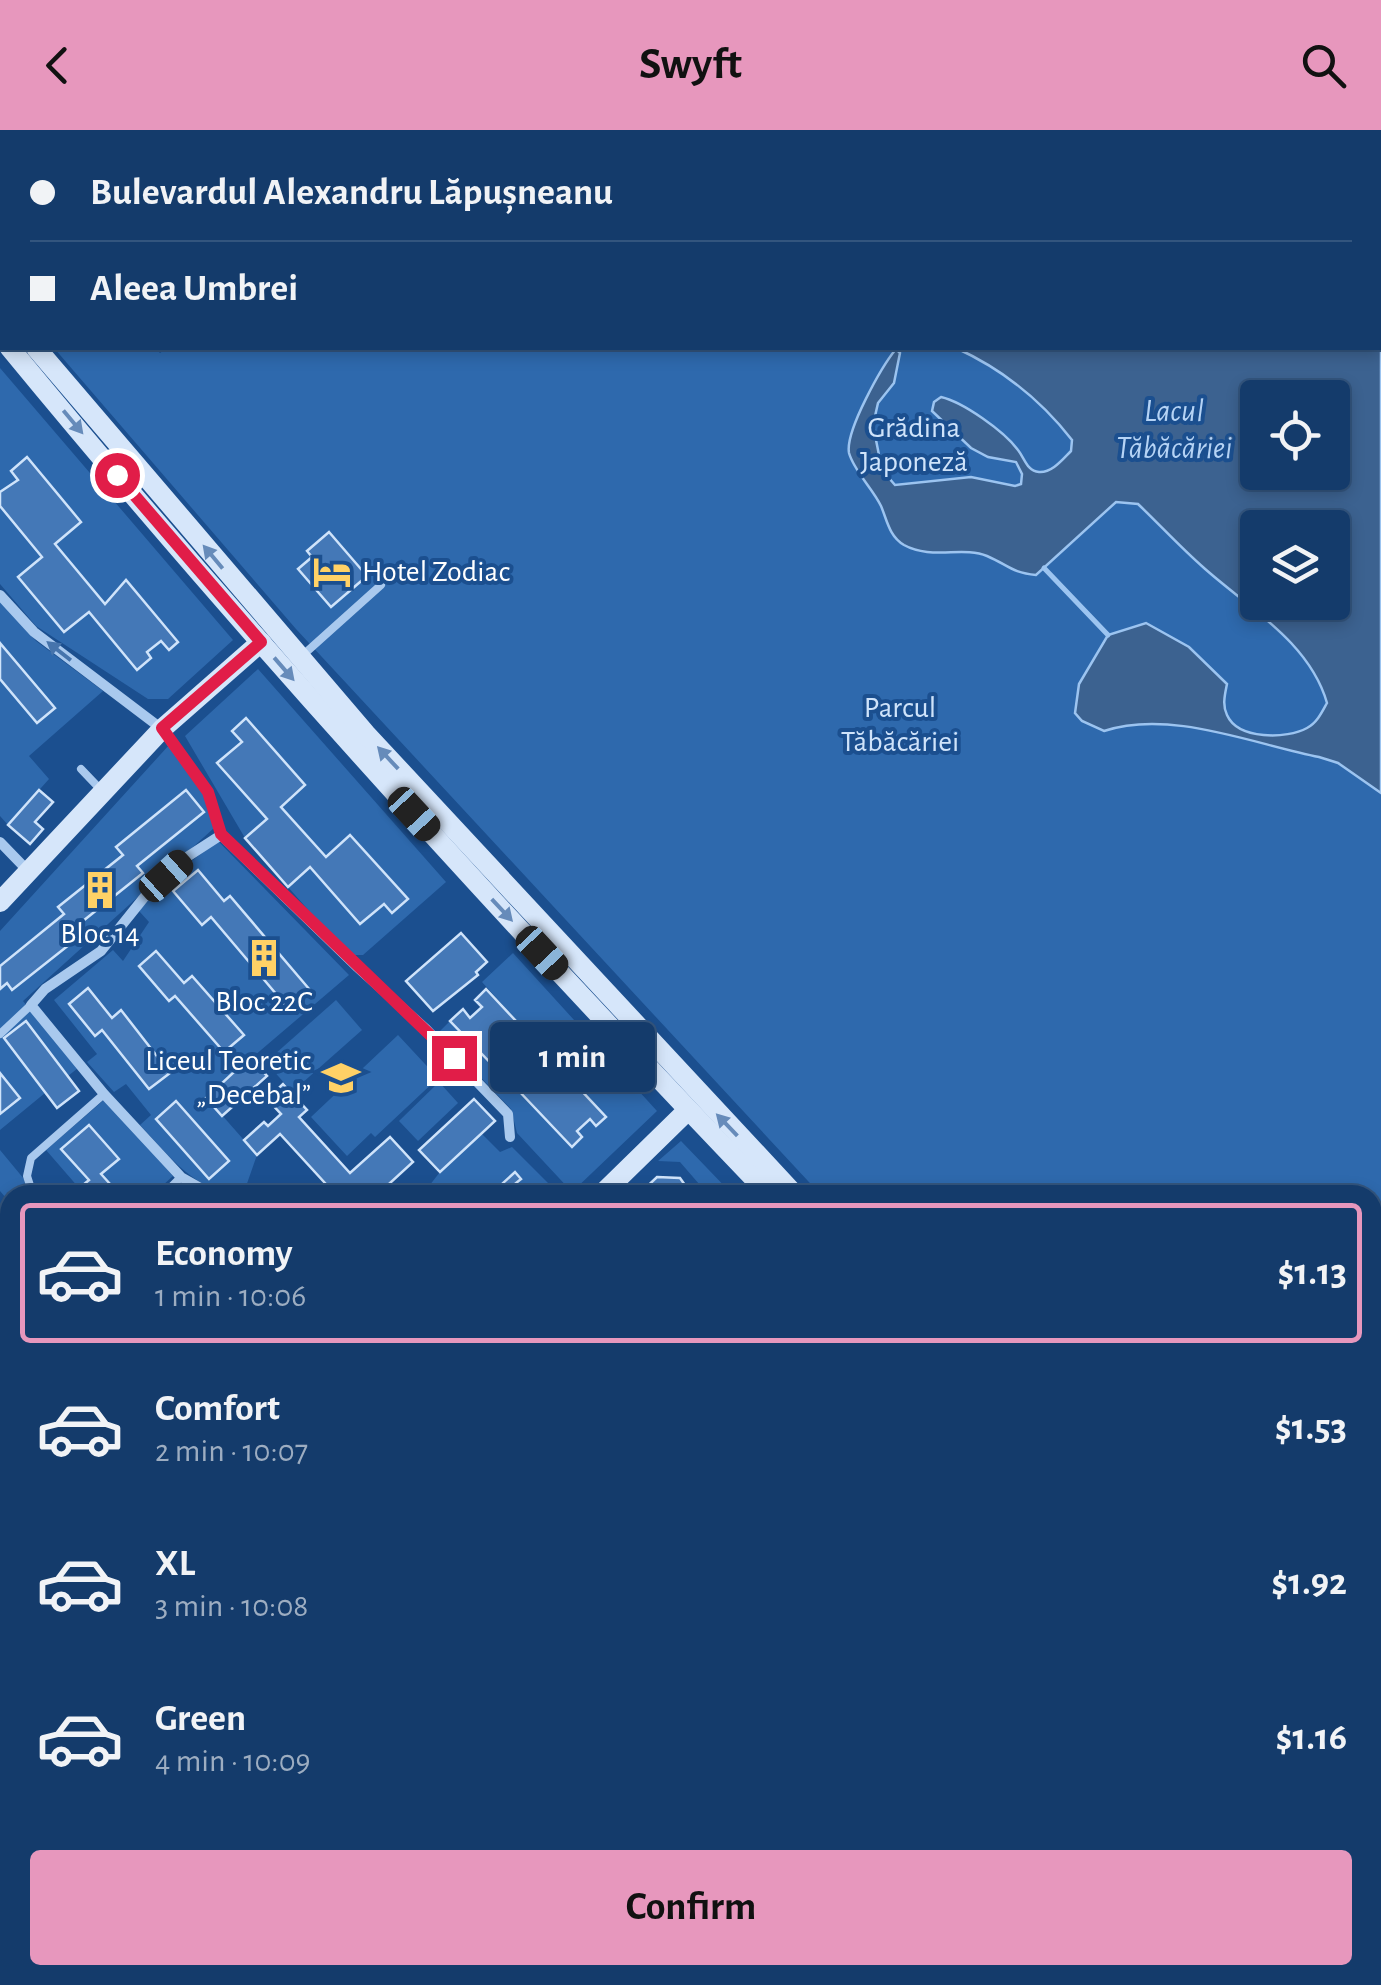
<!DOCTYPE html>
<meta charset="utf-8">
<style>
:root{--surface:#143b6b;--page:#214673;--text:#f1f3f6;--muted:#9dadc1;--line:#33557e;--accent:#e797bd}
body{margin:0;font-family:"Alegreya Sans",sans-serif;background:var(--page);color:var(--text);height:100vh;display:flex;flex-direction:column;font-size:38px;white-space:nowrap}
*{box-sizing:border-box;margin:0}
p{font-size:32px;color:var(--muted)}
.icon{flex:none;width:55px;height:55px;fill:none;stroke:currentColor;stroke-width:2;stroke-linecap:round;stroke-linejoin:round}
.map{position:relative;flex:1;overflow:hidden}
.side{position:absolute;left:0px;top:1055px;width:1382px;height:800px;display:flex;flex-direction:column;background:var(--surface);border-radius:30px 30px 0 0;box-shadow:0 5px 15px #0003,0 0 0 2px var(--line)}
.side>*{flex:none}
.top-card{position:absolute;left:0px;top:0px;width:1382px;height:220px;box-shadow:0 5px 15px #0003,0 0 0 2px var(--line);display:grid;align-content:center;height:220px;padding:0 30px;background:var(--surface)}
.fabs{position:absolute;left:1240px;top:250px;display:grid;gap:20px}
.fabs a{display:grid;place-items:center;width:110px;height:110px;border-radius:10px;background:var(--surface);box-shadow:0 5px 15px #0003,0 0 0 2px var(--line);font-size:50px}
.end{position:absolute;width:45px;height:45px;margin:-22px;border:12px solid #e11d48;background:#fff;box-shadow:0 0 0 5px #fff}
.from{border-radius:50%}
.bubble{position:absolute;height:70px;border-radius:10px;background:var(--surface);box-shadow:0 5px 15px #0003,0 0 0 2px var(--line);font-size:32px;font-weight:700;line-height:70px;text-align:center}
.car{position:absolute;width:30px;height:60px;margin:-30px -15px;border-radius:12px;box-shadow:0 0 8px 2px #0007;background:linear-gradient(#222 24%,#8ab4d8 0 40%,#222 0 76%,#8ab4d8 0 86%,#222 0)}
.top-card b{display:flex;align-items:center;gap:35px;height:95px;font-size:38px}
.top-card b+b{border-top:2px solid var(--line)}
.top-card i{width:25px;height:25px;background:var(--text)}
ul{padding:18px 0 0;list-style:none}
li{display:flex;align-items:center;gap:30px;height:140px;margin:0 20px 15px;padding:0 10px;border:5px solid transparent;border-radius:10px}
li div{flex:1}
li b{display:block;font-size:38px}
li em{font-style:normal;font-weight:700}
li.current{border-color:var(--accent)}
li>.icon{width:90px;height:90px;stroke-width:1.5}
.button{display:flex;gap:20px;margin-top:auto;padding:20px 30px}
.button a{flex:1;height:115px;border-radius:10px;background:var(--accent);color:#111;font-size:40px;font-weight:700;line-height:115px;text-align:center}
header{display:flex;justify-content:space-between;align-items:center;height:130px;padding:0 30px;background:var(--accent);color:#111;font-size:45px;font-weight:700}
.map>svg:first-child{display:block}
</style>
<header><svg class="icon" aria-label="back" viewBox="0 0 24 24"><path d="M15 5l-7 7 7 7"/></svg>Swyft<svg class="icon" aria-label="search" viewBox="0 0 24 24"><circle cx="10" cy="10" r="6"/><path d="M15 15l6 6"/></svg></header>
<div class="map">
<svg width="1381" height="1855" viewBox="0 0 1381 1855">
<rect width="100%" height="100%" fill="#1b4f8f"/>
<g fill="#2e69ad" fill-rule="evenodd">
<path d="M415 0H1381V1625L1372 1617V1065H821L296 499 54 218H155L160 223 167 218H1380V2ZM1258 268H1332V342H1258ZM1258 398H1332V472H1258Z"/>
<polygon points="0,238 233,510 168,569 148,569 36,496 0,454 0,376 42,427 18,448 64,502 89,482 137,539 151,529 147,522 161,511 169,520 178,513 127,451 105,474 55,414 81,391 27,328 11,341 18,350 0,362"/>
<polygon points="0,470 36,511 103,561 29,626 49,649 8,695 0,686 0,549 37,592 55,578 0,513"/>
<polygon points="258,539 446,752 363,825 348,825 288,757 310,737 360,794 384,774 393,783 408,769 351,705 326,727 281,677 305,655 246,589 232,601 242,612 218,633 267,689 245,708 185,606"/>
<polygon points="170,614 203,664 214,698 23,871 78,938 68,946 26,892 4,908 45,963 0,1000 0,859 7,853 13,860 83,803 78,795 142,742 117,717 123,725 59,777 64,784 0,836 0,801"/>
<path d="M219 712 349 845 206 967 257 1025 243 1065C198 1065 168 1025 140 995L151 985 126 954 114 962 87 932 97 924 54 870 113 820 123 831 149 792 139 781C162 753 189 731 219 712ZM198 741 224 771 231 767 309 860 289 878 211 787 201 794 174 762ZM193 847 243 905 225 922 175 866 169 870ZM88 859 112 888 121 881 170 942 150 959 102 900 94 906 69 874ZM177 971 229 1030 209 1049 156 989Z"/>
<polygon points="513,823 657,981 572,1062 517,1003 511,979 438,903 450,891 572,1017 581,1008 577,1001 590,989 596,996 605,988 482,852"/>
<polygon points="336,870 362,900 292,962 266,932"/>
<polygon points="398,905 438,948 375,1007 371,1003 347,1026 311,987"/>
<polygon points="439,952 458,973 418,1011 399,991"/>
<polygon points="105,969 173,1046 152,1065 120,1065 101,1044 118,1028 89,995 62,1019 89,1050 79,1058 46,1020"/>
<polygon points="482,1004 500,1022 512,1017 560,1065 532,1065 527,1057 523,1060 516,1053 515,1042 490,1065 472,1065 474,1061 468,1056 458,1065 422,1065 440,1042"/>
<polygon points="681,1011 733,1065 703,1065 706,1062 680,1032 658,1031"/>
<polygon points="0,1020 24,1049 27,1065 10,1065 10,1209 0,1212 0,1074 6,1068 0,1061"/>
<polygon points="10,1264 10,1475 0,1436 0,1267"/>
</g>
<path fill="#3c6290" stroke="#9cc4f0" stroke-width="2.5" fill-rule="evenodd" d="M609 0H1381V663L1338 633 1319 627C1253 614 1170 579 1104 601L1082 591 1075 583 1079 554 1108 505 1146 493 1189 517 1227 554C1225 564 1222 575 1227 585 1238 610 1287 609 1307 598 1317 593 1322 582 1327 573 1310 513 1249 478 1204 438 1181 418 1160 395 1138 374L1116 372 1036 445C1012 443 1008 435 987 426 963 416 931 430 904 415 889 406 887 390 881 376 873 359 854 341 849 323 845 301 882 236 896 219L900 223 894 253 878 273 873 295 882 340 895 355 971 347 1015 356 1021 354 1022 344 1016 332 988 327 971 318 932 281 934 272 941 267C963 272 1004 301 1018 320 1025 329 1027 341 1039 342 1052 343 1062 330 1071 321L1072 310C1041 270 1002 239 956 218H1380V2ZM1258 268H1332V342H1258ZM1258 398H1332V472H1258Z"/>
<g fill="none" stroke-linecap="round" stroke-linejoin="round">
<polyline stroke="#9cc4f0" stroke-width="5" points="1044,438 1108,505"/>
</g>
<g fill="#4478b7" stroke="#cfe3fa" stroke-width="2.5">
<polygon points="27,327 81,392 55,414 105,474 126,450 178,512 169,520 161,511 147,522 151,528 137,540 89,482 64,502 18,447 42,427 0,376 0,362 18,350 11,341"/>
<polygon points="329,402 367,446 331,477 298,439 312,427 307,421"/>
<polygon points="0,513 55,578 37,593 0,549"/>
<polygon points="246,588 305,655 281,677 326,727 350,705 408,769 392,783 384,774 360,794 310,737 288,757 245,708 267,689 217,633 242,612 232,601"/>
<polygon points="39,660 53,672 35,692 43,699 30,714 8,695"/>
<polygon points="186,660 204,682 137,736 143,743 78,795 84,803 12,860 7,853 0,859 0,836 64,784 58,777 123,725 116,717"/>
<polygon points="198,740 224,771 230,766 310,860 288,878 211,787 202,795 173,761"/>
<polygon points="461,803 487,832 476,842 478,845 433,881 406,851"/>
<polygon points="156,821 184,853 192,846 244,905 224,922 175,866 169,871 139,836"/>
<polygon points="88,858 112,888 121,880 170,943 149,959 102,900 95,906 69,874"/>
<polygon points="486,859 606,987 596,996 590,989 577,1001 582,1007 572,1017 517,959 541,941 529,928 508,951 450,891 463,879 470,888 482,877 475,870"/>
<polygon points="26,891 79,961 57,978 4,908"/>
<polygon points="250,927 267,946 222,986 206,968"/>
<polygon points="0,943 20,968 0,984"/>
<polygon points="283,954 307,980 299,987 350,1043 390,1007 413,1032 377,1065 336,1065 280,1004 257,1025 244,1010 264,992 268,996 281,984 267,969"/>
<polygon points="474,969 495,991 440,1042 419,1020"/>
<polygon points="176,971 229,1031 209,1049 156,989"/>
<polygon points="89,995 119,1029 101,1044 120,1065 71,1065 89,1050 61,1019"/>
<polygon points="515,1042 521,1049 516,1053 523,1060 527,1057 532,1065 490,1065"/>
<polygon points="657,1047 680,1048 692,1065 638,1065"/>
<polygon points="10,1209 10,1264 0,1267 0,1212"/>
<polygon points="0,1719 10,1758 10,1845 32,1845 34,1855 0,1855"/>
<polygon points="268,1845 312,1845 313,1855 270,1855"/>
<polygon points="473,1845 507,1845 515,1855 478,1855"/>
<polygon points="1242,1845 1282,1845 1291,1855 1232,1855"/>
</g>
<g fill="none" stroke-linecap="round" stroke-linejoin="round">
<g stroke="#a9c9ee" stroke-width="8">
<polyline points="104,0 106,2"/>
<polyline points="410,0 413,2"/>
<polyline points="201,2 204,0"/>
<polyline points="0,7 2,4"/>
<polyline points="0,95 2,93"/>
<polyline points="303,525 381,455"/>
<polyline points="81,639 102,661"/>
<polyline points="0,904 31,875"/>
<polyline points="33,1065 27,1046 31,1028 104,964"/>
<polyline points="163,1065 181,1047"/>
<polyline points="123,1855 169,1845"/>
</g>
<g stroke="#a9c9ee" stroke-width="10">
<polyline points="0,465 34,502 162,599 208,662 221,705 356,836 426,899 508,984 510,1007"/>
<polyline points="0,712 29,742"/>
<polyline points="213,1065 181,1047 104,964 31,875 45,859 101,821 146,765 187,727 221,705"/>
<polyline points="0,1508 10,1504"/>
<polyline points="1372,1771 1381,1759"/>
<polyline points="572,1845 575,1855"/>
<polyline points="817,1845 832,1855"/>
<polyline points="1148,1845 1159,1855"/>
<polyline points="1188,1855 1201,1845"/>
<polyline points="1328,1855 1336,1845"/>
</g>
<g stroke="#d6e6fa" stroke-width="20">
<polyline points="0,175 2,178"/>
<path d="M10 218C251 511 507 791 770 1065"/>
<polyline points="36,218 366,604 795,1065"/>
<polyline points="0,772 162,599 261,512"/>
<polyline points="601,1065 688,980"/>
<polyline points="0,1533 10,1573"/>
<polyline points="1372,1641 1381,1649"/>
<polyline points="1372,1670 1381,1678"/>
<polyline points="77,1845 79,1855"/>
<polyline points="722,1845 725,1855"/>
</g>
</g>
<defs><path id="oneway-solid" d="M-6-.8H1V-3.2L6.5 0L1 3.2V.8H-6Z" transform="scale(2.5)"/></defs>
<g fill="#668bba">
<use href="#oneway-solid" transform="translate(73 292) rotate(50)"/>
<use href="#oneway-solid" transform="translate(213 427) rotate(-130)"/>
<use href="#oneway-solid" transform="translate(284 539) rotate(49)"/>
<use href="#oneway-solid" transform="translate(388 628) rotate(-133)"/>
<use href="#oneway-solid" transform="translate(502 780) rotate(47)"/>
<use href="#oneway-solid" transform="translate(727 995) rotate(-134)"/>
</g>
<use fill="#4674ac" href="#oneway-solid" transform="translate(59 521) rotate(-142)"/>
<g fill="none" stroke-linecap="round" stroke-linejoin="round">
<polyline stroke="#e11d48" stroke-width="12" points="117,345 261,512 162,598 208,662 221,704 454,928"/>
</g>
<defs>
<g id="hotel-bare" transform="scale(3)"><path d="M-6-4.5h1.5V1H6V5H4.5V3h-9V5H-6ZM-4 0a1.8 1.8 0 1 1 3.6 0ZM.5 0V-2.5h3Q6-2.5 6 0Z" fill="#ffd166" stroke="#1b4f8f" stroke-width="2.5" paint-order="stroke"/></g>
<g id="building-bare" transform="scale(3)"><path d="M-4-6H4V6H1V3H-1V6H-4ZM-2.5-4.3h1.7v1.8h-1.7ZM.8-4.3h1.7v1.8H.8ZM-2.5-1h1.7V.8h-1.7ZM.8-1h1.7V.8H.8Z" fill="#ffd166" stroke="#1b4f8f" stroke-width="2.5" paint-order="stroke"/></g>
<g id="school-bare" transform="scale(3)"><path d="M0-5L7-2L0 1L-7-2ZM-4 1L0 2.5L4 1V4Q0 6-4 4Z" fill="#ffd166" stroke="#1b4f8f" stroke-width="2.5" paint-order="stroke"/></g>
</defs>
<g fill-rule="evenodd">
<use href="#hotel-bare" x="332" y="442"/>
<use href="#building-bare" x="100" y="760"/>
<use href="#building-bare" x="264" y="828"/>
<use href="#school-bare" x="341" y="948"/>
</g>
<g text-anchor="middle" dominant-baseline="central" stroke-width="8" stroke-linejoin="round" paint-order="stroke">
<g font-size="30" fill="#cfe3fa" stroke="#1b4f8f">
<text x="914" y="298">Grădina<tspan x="914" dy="34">Japoneză</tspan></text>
<text x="900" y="578">Parcul<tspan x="900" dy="34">Tăbăcăriei</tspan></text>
</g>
<g font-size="30" fill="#fff" stroke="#1b4f8f">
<text x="362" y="442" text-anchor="start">Hotel Zodiac</text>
<text x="100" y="804">Bloc 14</text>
<text x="264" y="872">Bloc 22C</text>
<text x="311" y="931" text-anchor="end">Liceul Teoretic<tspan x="311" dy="34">„Decebal”</tspan></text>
</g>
<g font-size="32" font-style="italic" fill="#b5d3f5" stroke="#1b4f8f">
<text x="1174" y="281">Lacul<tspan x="1174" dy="37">Tăbăcăriei</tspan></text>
</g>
</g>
</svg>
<div class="fabs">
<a><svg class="icon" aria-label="locate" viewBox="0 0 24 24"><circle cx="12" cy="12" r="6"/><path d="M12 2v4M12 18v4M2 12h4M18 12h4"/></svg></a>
<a><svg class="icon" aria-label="layers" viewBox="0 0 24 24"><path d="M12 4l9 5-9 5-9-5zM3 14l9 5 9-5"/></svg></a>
</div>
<i class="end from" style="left:117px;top:345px"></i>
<i class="end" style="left:454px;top:928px"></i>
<div class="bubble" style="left:490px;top:892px;width:165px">1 min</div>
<i class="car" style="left:414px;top:684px;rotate:137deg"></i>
<i class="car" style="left:166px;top:746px;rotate:48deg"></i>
<i class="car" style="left:542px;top:823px;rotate:137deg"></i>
<div class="top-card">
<b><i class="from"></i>Bulevardul Alexandru Lăpușneanu</b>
<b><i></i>Aleea Umbrei</b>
</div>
<section class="side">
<ul>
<li class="current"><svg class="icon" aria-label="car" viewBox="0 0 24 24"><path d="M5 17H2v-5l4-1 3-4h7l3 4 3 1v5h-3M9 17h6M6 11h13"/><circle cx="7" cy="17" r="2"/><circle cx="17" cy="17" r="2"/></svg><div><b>Economy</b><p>1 min · 10:06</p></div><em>$1.13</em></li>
<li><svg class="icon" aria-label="car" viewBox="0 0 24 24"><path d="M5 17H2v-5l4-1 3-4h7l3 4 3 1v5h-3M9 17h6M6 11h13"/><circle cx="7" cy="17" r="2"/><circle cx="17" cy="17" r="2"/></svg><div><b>Comfort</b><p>2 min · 10:07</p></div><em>$1.53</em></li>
<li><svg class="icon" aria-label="car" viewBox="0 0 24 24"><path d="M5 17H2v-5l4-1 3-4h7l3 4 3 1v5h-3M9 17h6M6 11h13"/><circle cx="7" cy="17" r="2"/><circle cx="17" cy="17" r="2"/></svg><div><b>XL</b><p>3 min · 10:08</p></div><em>$1.92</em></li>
<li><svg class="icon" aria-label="car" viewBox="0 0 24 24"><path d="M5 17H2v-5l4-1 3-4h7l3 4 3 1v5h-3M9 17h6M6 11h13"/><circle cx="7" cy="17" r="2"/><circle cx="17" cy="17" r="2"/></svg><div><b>Green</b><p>4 min · 10:09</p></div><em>$1.16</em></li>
</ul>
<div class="button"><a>Confirm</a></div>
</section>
</div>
